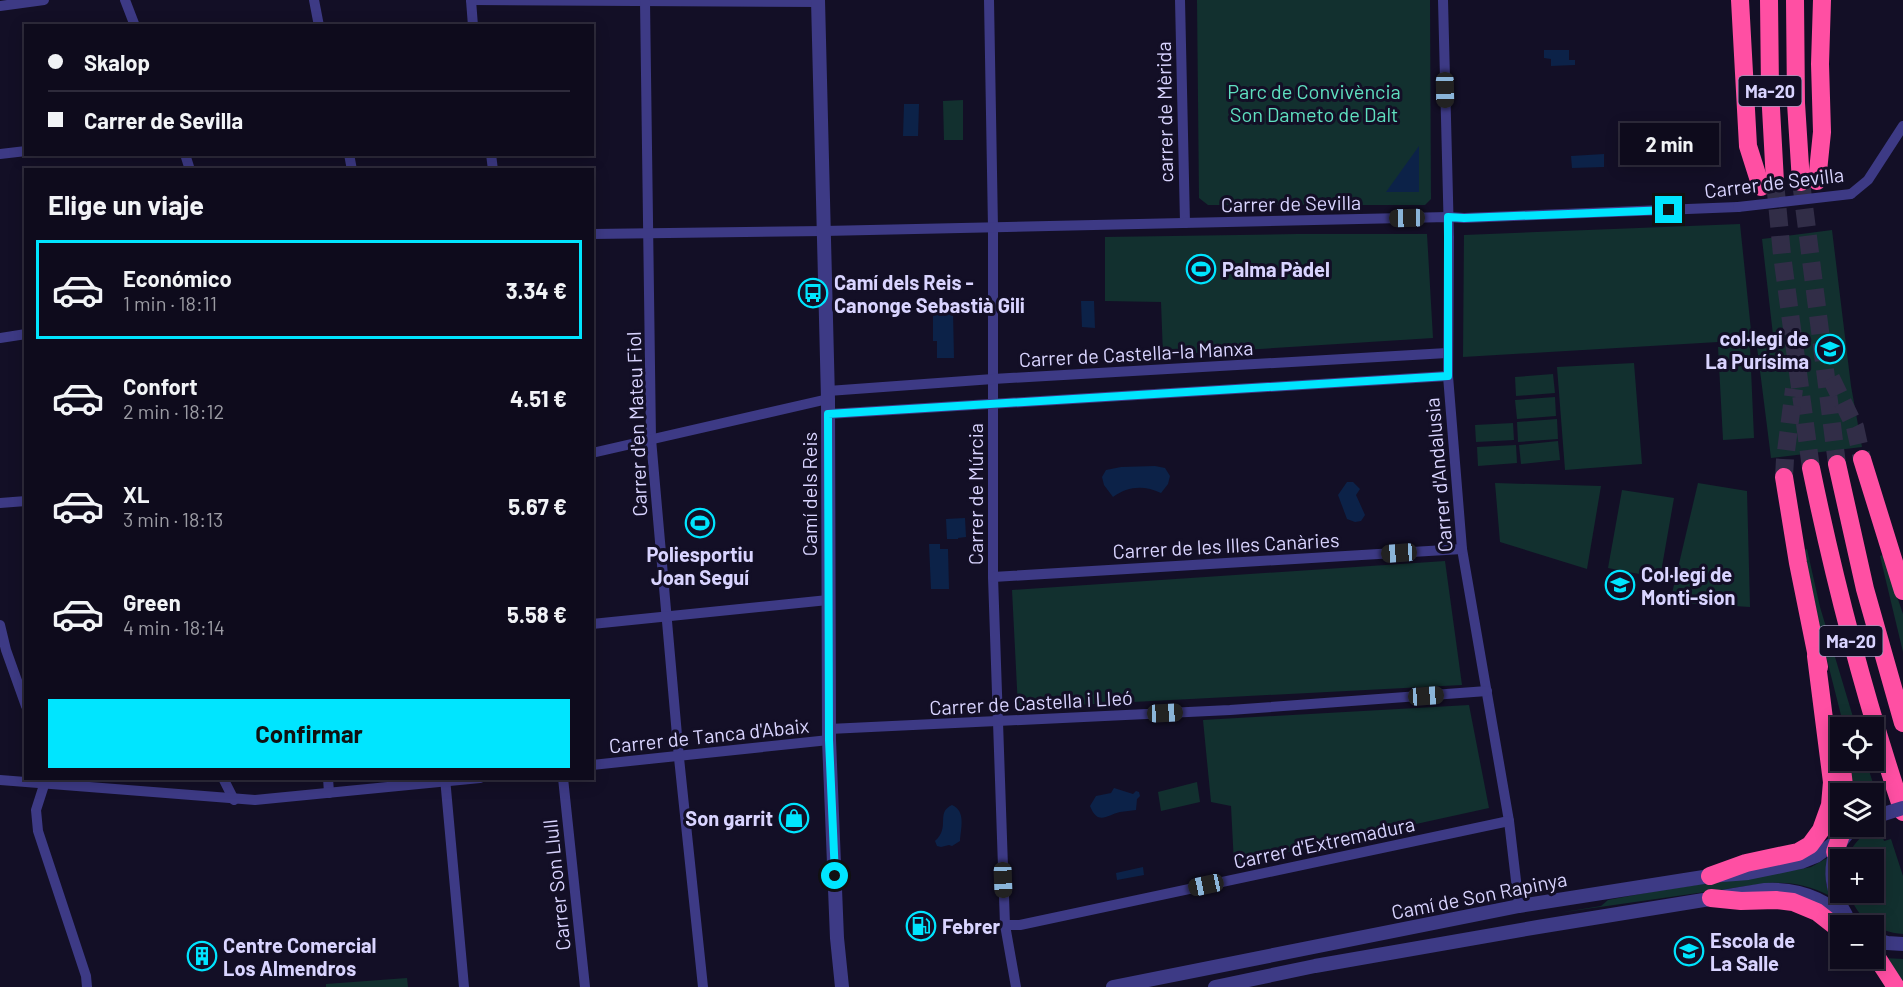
<!DOCTYPE html>
<html lang="es">
<meta charset="utf-8">
<style>
:root{--surface:#0e0b1c;--page:#171425;--text:#f1f3f6;--muted:#9b9ba3;--line:#2e2b3b;--accent:#00e5ff}
body{margin:0;font-family:Barlow,sans-serif;background:var(--page);color:var(--text);height:100vh;display:flex;flex-direction:column;font-size:22px;white-space:nowrap}
*{box-sizing:border-box;margin:0}
p{font-size:20px;color:var(--muted)}
.icon{flex:none;width:33px;height:33px;fill:none;stroke:currentColor;stroke-width:2;stroke-linecap:round;stroke-linejoin:round}
.map{position:relative;flex:1;overflow:hidden}
.panel{position:absolute;left:24px;top:168px;width:570px;height:612px;display:flex;flex-direction:column;background:var(--surface);border-radius:0px;box-shadow:0 3px 15px #0003,0 0 0 2px var(--line)}
.panel>*{flex:none}
.hud{position:absolute;left:24px;top:24px;width:570px;height:132px;border-radius:0px;box-shadow:0 3px 15px #0003,0 0 0 2px var(--line);display:grid;align-content:center;height:132px;padding:0 24px;background:var(--surface)}
.fabs{position:absolute;left:1830px;top:717px;display:grid;gap:12px}
.fabs a{display:grid;place-items:center;width:54px;height:54px;border-radius:0px;background:var(--surface);box-shadow:0 3px 15px #0003,0 0 0 2px var(--line);font-size:30px}
.end{position:absolute;width:27px;height:27px;margin:-14px;border:8px solid #00e5ff;background:#111;box-shadow:0 0 0 3px #111}
.from{border-radius:50%}
.bubble{position:absolute;height:42px;border-radius:0px;background:var(--surface);box-shadow:0 3px 15px #0003,0 0 0 2px var(--line);font-size:20px;font-weight:700;line-height:42px;text-align:center}
.car{position:absolute;width:18px;height:36px;margin:-18px -9px;border-radius:8px;box-shadow:0 0 4px 2px #0007;background:linear-gradient(#222 24%,#8ab4d8 0 40%,#222 0 76%,#8ab4d8 0 86%,#222 0)}
.hud b{display:flex;align-items:center;gap:21px;height:57px;font-size:22px}
.hud b+b{border-top:2px solid var(--line)}
.hud i{width:15px;height:15px;background:var(--text)}
ul{padding:0;list-style:none}
li{display:flex;align-items:center;gap:18px;height:99px;margin:0 12px 9px;padding:0 12px;border:3px solid transparent;border-radius:0px}
li div{flex:1}
li b{display:block;font-size:22px}
li em{font-style:normal;font-weight:700}
li.on{border-color:var(--accent)}
li>.icon{width:54px;height:54px;stroke-width:1.5}
h2{padding:0 24px;font-size:27px;line-height:72px}
.cta{display:flex;gap:12px;margin-top:auto;padding:12px 24px}
.cta a{flex:1;height:69px;border-radius:0px;background:var(--accent);color:#111;font-size:24px;font-weight:700;line-height:69px;text-align:center}
.map>svg:first-child{display:block}
</style>
<div class="map">
<svg width="1903" height="987" viewBox="0 0 1903 987">
<rect width="100%" height="100%" fill="#130f26"/>
<g fill="#12302f">
<polygon points="1197,0 1430,0 1431,199 1425,205 1208,205 1199,198"/>
<polygon points="963,100 963,140 944,140 943,101"/>
<polygon points="1740,224 1752,340 1463,357 1464,235"/>
<polygon points="1832,230 1851,386 1862,447 1771,458 1756,339 1773,335 1762,239"/>
<polygon points="1298,234 1427,234 1433,338 1163,355 1161,302 1105,301 1105,237"/>
<polygon points="1750,346 1754,438 1723,440 1718,347"/>
<polygon points="1634,363 1642,464 1565,470 1557,367"/>
<polygon points="1553,374 1555,393 1516,396 1515,377"/>
<polygon points="1555,397 1556,416 1517,419 1515,400"/>
<polygon points="1557,419 1558,439 1518,442 1517,422"/>
<polygon points="1513,423 1514,440 1476,442 1475,425"/>
<polygon points="1558,441 1560,460 1521,464 1519,445"/>
<polygon points="1516,445 1517,463 1478,466 1477,447"/>
<polygon points="1495,483 1601,486 1587,569 1500,542"/>
<polygon points="1698,483 1747,491 1750,607 1670,602"/>
<polygon points="1622,490 1674,498 1660,578 1608,568"/>
<polygon points="1807,549 1820,607 1856,727 1844,727 1825,652 1804,550"/>
<polygon points="1883,555 1903,614 1903,652 1880,556"/>
<polygon points="1445,561 1462,685 1018,708 1012,590"/>
<polygon points="1469,705 1489,808 1234,864 1231,806 1211,802 1203,720"/>
<polygon points="1850,761 1866,761 1878,799 1874,801 1874,794 1854,793"/>
<polygon points="1197,782 1200,802 1161,811 1158,792"/>
<path d="M1879 825 1884 841 1891 839 1903 876V934C1876 932 1857 918 1849 893L1874 892V860L1847 859C1852 844 1864 832 1879 825Z"/>
<path d="M1827 858 1826 884 1830 896C1809 885 1790 882 1768 883L1558 913 1601 906 1608 900 1656 891 1801 869 1811 867Z"/>
<polygon points="1884,958 1903,959 1903,987"/>
<polygon points="407,978 408,987 326,987 326,984"/>
</g>
<g fill="#0c2248">
<polygon points="1544,50 1569,50 1569,60 1575,60 1575,65 1551,66 1551,59 1544,58"/>
<polygon points="904,104 919,104 918,136 903,136"/>
<polygon points="1419,146 1419,192 1386,192"/>
<polygon points="1604,154 1604,167 1572,168 1571,156"/>
<polygon points="1094,301 1095,328 1082,327 1081,301"/>
<polygon points="933,312 953,312 954,358 937,358 937,341 933,341"/>
<path d="M1155 466 1165 468 1170 476 1168 484 1161 493C1144 485 1128 486 1113 497L1104 485 1102 477 1106 470 1121 467Z"/>
<polygon points="1347,482 1353,482 1360,489 1356,495 1365,515 1361,521 1355,522 1347,519 1338,495"/>
<polygon points="965,518 966,537 958,538 958,539 947,539 946,519"/>
<polygon points="929,544 940,544 940,549 948,549 949,589 931,589"/>
<path d="M1114 788 1133 794 1136 791 1139 792 1140 796 1137 799 1136 810C1131 811 1125 811 1120 812 1107 815 1098 826 1090 806L1096 796 1111 793Z"/>
<path d="M952 805C966 811 961 828 960 841L952 846 949 845 941 847 937 846 935 841C951 827 935 813 952 805Z"/>
<polygon points="1143,867 1144,875 1117,880 1116,873"/>
</g>
<g fill="none" stroke-linecap="round" stroke-linejoin="round">
<g stroke="#312d47" stroke-width="18" stroke-dasharray="18 9" stroke-linecap="butt">
<polyline points="1775,182 1782,255 1811,468"/>
<polyline points="1801,182 1837,464"/>
<polyline points="1831,378 1855,427 1862,459"/>
<polyline points="1784,477 1785,459 1794,389"/>
</g>
<g stroke="#3d3a85" stroke-width="10">
<polyline points="125,0 135,26"/>
<polyline points="314,0 319,26"/>
<polyline points="471,0 818,2"/>
<polyline points="471,0 473,26"/>
<polyline points="989,0 993,228 993,577 1005,925 1016,987"/>
<polyline points="1180,0 1185,223"/>
<polyline points="1443,0 1449,237 1448,376 1462,549 1509,821 1519,906"/>
<polyline points="645,1 651,439 679,758 703,987"/>
<polyline points="0,6 44,0"/>
<polyline points="0,154 26,151"/>
<polyline points="185,154 190,170"/>
<polyline points="349,154 352,170"/>
<polyline points="491,154 493,170"/>
<polyline points="1851,194 1868,180 1903,126"/>
<polyline points="592,234 824,231 1448,217 1464,218 1738,207"/>
<polyline points="0,338 26,334"/>
<polyline points="828,391 993,379 1447,353"/>
<polyline points="828,414 1448,376"/>
<polyline points="592,453 828,399"/>
<polyline points="0,503 26,501"/>
<polyline points="993,577 1462,549"/>
<polyline points="592,624 828,600"/>
<polyline points="0,625 6,650 26,706"/>
<polyline points="829,729 1230,710 1487,691"/>
<polyline points="592,765 829,740"/>
<polyline points="44,778 45,782 36,810 38,831 86,976 87,987"/>
<polyline points="223,778 234,800"/>
<polyline points="328,778 329,793"/>
<polyline points="445,778 464,987"/>
<polyline points="563,778 585,987"/>
<polyline points="0,780 255,800 480,778"/>
<polyline points="1005,925 1020,925 1509,821"/>
</g>
<g stroke="#3d3a85" stroke-width="14">
<polyline points="818,0 828,399 829,740 837,938 842,987"/>
<path d="M1846 915C1827 885 1826 849 1856 826"/>
<polyline points="1874,939 1887,943 1903,944"/>
<polyline points="1113,987 1519,906 1710,876 1748,873 1801,862 1816,856 1840,839"/>
<path d="M1215 987 1315 966 1538 927 1765 890C1799 888 1827 899 1851 924"/>
</g>
<g stroke="#ff4fa3" stroke-width="18">
<polyline points="1740,0 1748,146 1761,187"/>
<polyline points="1769,0 1770,90 1775,182"/>
<polyline points="1795,0 1796,103 1801,182"/>
<polyline points="1817,181 1822,132 1820,64 1822,0"/>
<polyline points="1862,459 1903,591"/>
<polyline points="1837,464 1865,589 1903,723"/>
<path d="M1811 468C1835 584 1865 699 1903 812"/>
<polyline points="1784,477 1798,563 1819,667"/>
<polyline points="1841,760 1845,794"/>
<polyline points="1835,852 1844,826"/>
<polyline points="1710,876 1746,863 1798,852 1810,845 1821,830 1830,805 1832,782 1816,656"/>
<polyline points="1711,898 1741,901 1776,900 1793,902 1817,912 1840,930"/>
<polyline points="1874,953 1896,987"/>
</g>
<polyline stroke="#3d3a85" stroke-width="10" points="1738,207 1851,194"/>
<polyline stroke="#3d3a85" stroke-width="14" points="1877,816 1903,808"/>
</g>
<g fill="none" stroke-linecap="round" stroke-linejoin="round">
<polyline stroke="#00e5ff" stroke-width="8" points="835,876 829,740 828,414 1448,376 1448,217 1464,218 1669,210"/>
</g>
<defs>
<g id="stadium-ring" transform="scale(1.5)"><circle r="9.5" fill="#130f26" stroke="#00e5ff" stroke-width="1.5"/><path d="M0-5a6.5 5 0 1 0 0 10a6.5 5 0 1 0 0-10ZM-3.5-1.8h7v3.6h-7Z" fill="#00e5ff"/></g>
<g id="bus-ring" transform="scale(1.5)"><circle r="9.5" fill="#130f26" stroke="#00e5ff" stroke-width="1.5"/><path d="M-5-6H5V4H4V6H2V4H-2V6H-4V4H-5ZM-3.5-4V0h7V-4ZM-3.5 1.2v1.5H-2V1.2ZM2 1.2v1.5H3.5V1.2Z" fill="#00e5ff"/></g>
<g id="school-ring" transform="scale(1.5)"><circle r="9.5" fill="#130f26" stroke="#00e5ff" stroke-width="1.5"/><path d="M0-5L7-2L0 1L-7-2ZM-4 1L0 2.5L4 1V4Q0 6-4 4Z" fill="#00e5ff"/></g>
<g id="shop-ring" transform="scale(1.5)"><circle r="9.5" fill="#130f26" stroke="#00e5ff" stroke-width="1.5"/><path d="M-5-2.5h2.3a2.7 3.5 0 0 1 5.4 0H5L5.5 6h-11ZM-1.5-2.5h3a1.5 2.3 0 0 0-3 0Z" fill="#00e5ff"/></g>
<g id="fuel-ring" transform="scale(1.5)"><circle r="9.5" fill="#130f26" stroke="#00e5ff" stroke-width="1.5"/><path d="M-5.5-6h7V0h2V4h1.3V-2.5L3-4.5l.8-.8L6-3V5H2.5V1h-1V6h-7ZM-4.2-4.7v3.2H.2V-4.7Z" fill="#00e5ff"/></g>
<g id="building-ring" transform="scale(1.5)"><circle r="9.5" fill="#130f26" stroke="#00e5ff" stroke-width="1.5"/><path d="M-4-6H4V6H1V3H-1V6H-4ZM-2.5-4.3h1.7v1.8h-1.7ZM.8-4.3h1.7v1.8H.8ZM-2.5-1h1.7V.8h-1.7ZM.8-1h1.7V.8H.8Z" fill="#00e5ff"/></g>
</defs>
<g fill-rule="evenodd">
<use href="#stadium-ring" x="1201" y="269"/>
<use href="#bus-ring" x="813" y="293"/>
<use href="#school-ring" x="1830" y="349"/>
<use href="#stadium-ring" x="700" y="523"/>
<use href="#school-ring" x="1620" y="585"/>
<use href="#shop-ring" x="794" y="818"/>
<use href="#fuel-ring" x="921" y="926"/>
<use href="#school-ring" x="1689" y="951"/>
<use href="#building-ring" x="202" y="956"/>
</g>
<g text-anchor="middle" dominant-baseline="central" stroke-width="6" stroke-linejoin="round" paint-order="stroke">
<g fill="#130f26" stroke="#9e99be" stroke-width="1.5">
<rect x="1738.5" y="76" width="63" height="30" rx="4.5"/>
<rect x="1819.5" y="626" width="63" height="30" rx="4.5"/>
</g>
<g font-size="18" font-weight="bold" fill="#d9d4ff">
<text x="1770" y="91">Ma-20</text>
<text x="1851" y="641">Ma-20</text>
</g>
<g font-size="20" fill="#5fe0c0" stroke="#130f26">
<text x="1314" y="91">Parc de Convivència<tspan x="1314" dy="23">Son Dameto de Dalt</tspan></text>
</g>
<g font-size="20" fill="#d9d4ff" stroke="#130f26">
<text transform="translate(1164 112) rotate(-91)">carrer de Mèrida</text>
<text transform="translate(1774 182) rotate(-7)">Carrer de Sevilla</text>
<text transform="translate(1291 203) rotate(-1)">Carrer de Sevilla</text>
<text transform="translate(1136 353) rotate(-3)">Carrer de Castella-la Manxa</text>
<text transform="translate(636 424) rotate(-92)">Carrer d'en Mateu Fiol</text>
<text transform="translate(1438 475) rotate(-95)">Carrer d'Andalusia</text>
<text transform="translate(809 494) rotate(-90)">Camí dels Reis</text>
<text transform="translate(975 494) rotate(-90)">Carrer de Múrcia</text>
<text transform="translate(1226 545) rotate(-3)">Carrer de les Illes Canàries</text>
<text transform="translate(1031 702) rotate(-3)">Carrer de Castella i Lleó</text>
<text transform="translate(709 735) rotate(-6)">Carrer de Tanca d'Abaix</text>
<text transform="translate(1324 842) rotate(-12)">Carrer d'Extremadura</text>
<text transform="translate(556 885) rotate(-96)">Carrer Son Llull</text>
<text transform="translate(1479 895) rotate(-11)">Camí de Son Rapinya</text>
</g>
<g font-size="20" font-weight="bold" fill="#d9d4ff" stroke="#130f26" text-anchor="start">
<text x="1222" y="269">Palma Pàdel</text>
<text x="834" y="282">Camí dels Reis -<tspan x="834" dy="23">Canonge Sebastià Gili</tspan></text>
<text x="1809" y="338" text-anchor="end">col·legi de<tspan x="1809" dy="23">La Purísima</tspan></text>
<text x="700" y="554" text-anchor="middle">Poliesportiu<tspan x="700" dy="23">Joan Seguí</tspan></text>
<text x="1641" y="574">Col·legi de<tspan x="1641" dy="23">Monti-sion</tspan></text>
<text x="773" y="818" text-anchor="end">Son garrit</text>
<text x="942" y="926">Febrer</text>
<text x="1710" y="940">Escola de<tspan x="1710" dy="23">La Salle</tspan></text>
<text x="223" y="945">Centre Comercial<tspan x="223" dy="23">Los Almendros</tspan></text>
</g>
</g>
</svg>
<div class="fabs">
<a><svg class="icon" aria-label="locate" viewBox="0 0 24 24"><circle cx="12" cy="12" r="6"/><path d="M12 2v4M12 18v4M2 12h4M18 12h4"/></svg></a>
<a><svg class="icon" aria-label="layers" viewBox="0 0 24 24"><path d="M12 4l9 5-9 5-9-5zM3 14l9 5 9-5"/></svg></a>
<a>+</a>
<a>−</a>
</div>
<i class="end from" style="left:835px;top:876px"></i>
<i class="end" style="left:1669px;top:210px"></i>
<div class="bubble" style="left:1620px;top:123px;width:99px">2 min</div>
<i class="car" style="left:1445px;top:90px;rotate:179deg"></i>
<i class="car" style="left:1407px;top:218px;rotate:269deg"></i>
<i class="car" style="left:1399px;top:553px;rotate:266deg"></i>
<i class="car" style="left:1426px;top:696px;rotate:86deg"></i>
<i class="car" style="left:1165px;top:713px;rotate:87deg"></i>
<i class="car" style="left:1003px;top:880px;rotate:178deg"></i>
<i class="car" style="left:1206px;top:885px;rotate:258deg"></i>
<div class="hud">
<b><i class="from"></i>Skalop</b>
<b><i></i>Carrer de Sevilla</b>
</div>
<section class="panel">
<h2>Elige un viaje</h2>
<ul>
<li class="on"><svg class="icon" aria-label="car" viewBox="0 0 24 24"><path d="M5 17H2v-5l4-1 3-4h7l3 4 3 1v5h-3M9 17h6M6 11h13"/><circle cx="7" cy="17" r="2"/><circle cx="17" cy="17" r="2"/></svg><div><b>Económico</b><p>1 min · 18:11</p></div><em>3.34 €</em></li>
<li><svg class="icon" aria-label="car" viewBox="0 0 24 24"><path d="M5 17H2v-5l4-1 3-4h7l3 4 3 1v5h-3M9 17h6M6 11h13"/><circle cx="7" cy="17" r="2"/><circle cx="17" cy="17" r="2"/></svg><div><b>Confort</b><p>2 min · 18:12</p></div><em>4.51 €</em></li>
<li><svg class="icon" aria-label="car" viewBox="0 0 24 24"><path d="M5 17H2v-5l4-1 3-4h7l3 4 3 1v5h-3M9 17h6M6 11h13"/><circle cx="7" cy="17" r="2"/><circle cx="17" cy="17" r="2"/></svg><div><b>XL</b><p>3 min · 18:13</p></div><em>5.67 €</em></li>
<li><svg class="icon" aria-label="car" viewBox="0 0 24 24"><path d="M5 17H2v-5l4-1 3-4h7l3 4 3 1v5h-3M9 17h6M6 11h13"/><circle cx="7" cy="17" r="2"/><circle cx="17" cy="17" r="2"/></svg><div><b>Green</b><p>4 min · 18:14</p></div><em>5.58 €</em></li>
</ul>
<div class="cta"><a>Confirmar</a></div>
</section>
</div>
